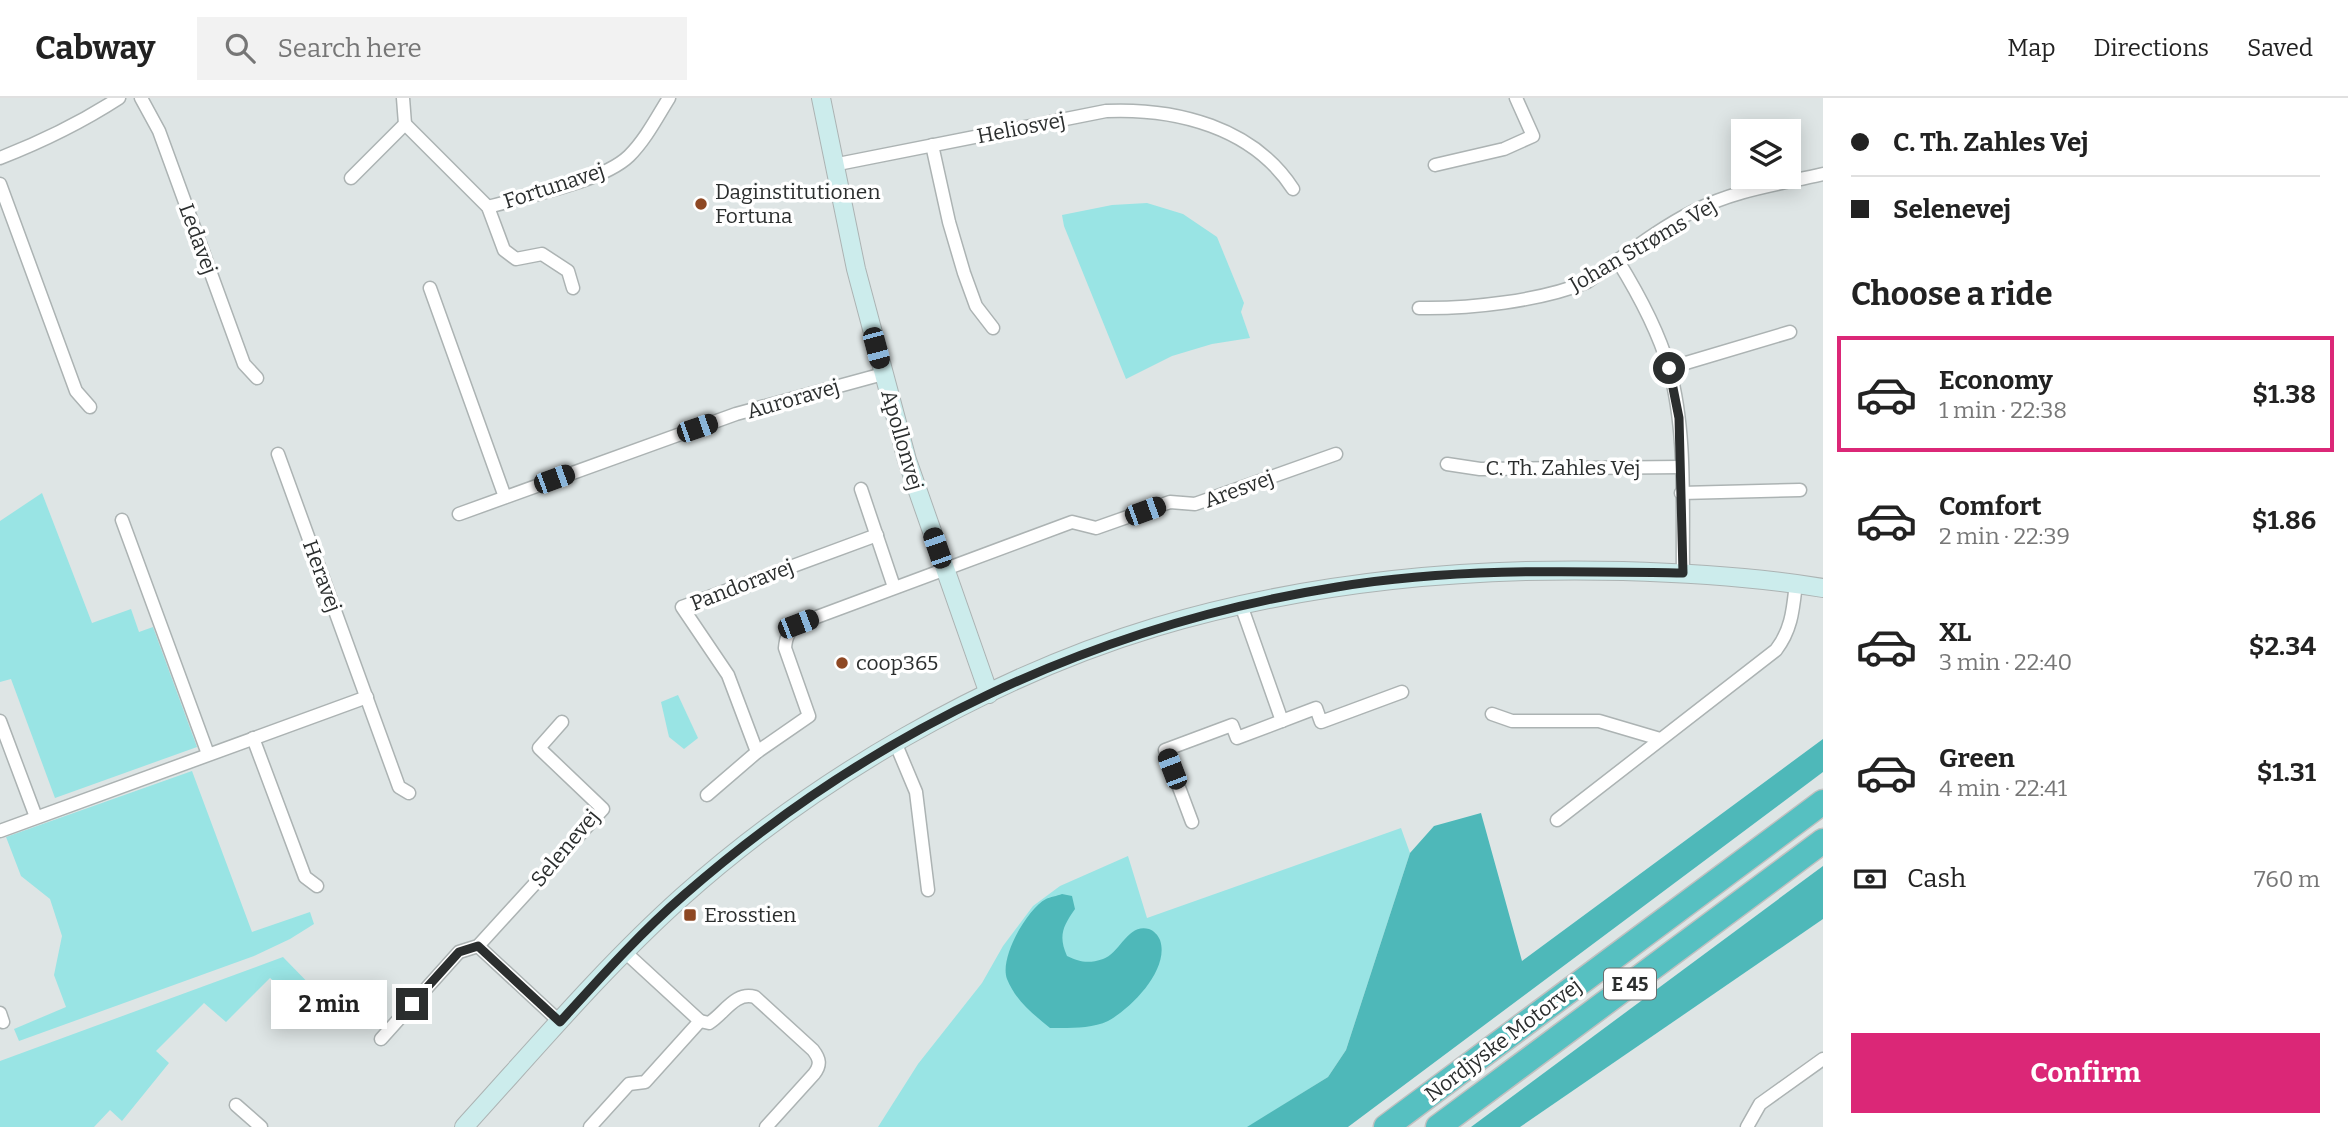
<!DOCTYPE html>
<meta charset="utf-8">
<style>
:root{--surface:#fff;--page:#f2f2f2;--text:#222;--muted:#767676;--line:#e0e0e0;--accent:#db2777}
body{margin:0;font-family:Bitter,serif;background:var(--page);color:var(--text);height:100vh;display:flex;flex-direction:column;font-size:26px;white-space:nowrap}
*{box-sizing:border-box;margin:0}
p{font-size:23px;color:var(--muted)}
.icon{flex:none;width:38px;height:38px;fill:none;stroke:currentColor;stroke-width:2;stroke-linecap:round;stroke-linejoin:round}
.map{position:relative;flex:1;overflow:hidden}
.side{display:flex;flex-direction:column;background:var(--surface);width:525px}
.side>*{flex:none}
.top-card{display:grid;align-content:center;height:154px;padding:0 28px;background:var(--surface)}
.controls{position:absolute;left:1731px;top:21px;display:grid;gap:14px}
.controls a{display:grid;place-items:center;width:70px;height:70px;border-radius:0px;background:var(--surface);box-shadow:0 4px 18px #0003;font-size:35px}
.end{position:absolute;width:32px;height:32px;margin:-16px;border:9px solid #2b2e2e;background:#fff;box-shadow:0 0 0 4px #fff}
.from{border-radius:50%}
.bubble{position:absolute;height:49px;border-radius:0px;background:var(--surface);box-shadow:0 4px 18px #0003;font-size:23px;font-weight:700;line-height:49px;text-align:center}
.car{position:absolute;width:21px;height:42px;margin:-21px -10px;border-radius:9px;box-shadow:0 0 5px 2px #0007;background:linear-gradient(#222 24%,#8ab4d8 0 40%,#222 0 76%,#8ab4d8 0 86%,#222 0)}
.top-card b{display:flex;align-items:center;gap:24px;height:66px;font-size:26px}
.top-card b+b{border-top:2px solid var(--line)}
.top-card i{width:18px;height:18px;background:var(--text)}
ul{padding:0;list-style:none}
li{display:flex;align-items:center;gap:21px;height:116px;margin:0 14px 10px;padding:0 14px;border:4px solid transparent;border-radius:0px}
li div{flex:1}
li b{display:block;font-size:26px}
li em{font-style:normal;font-weight:700}
li.current{border-color:var(--accent)}
li>.icon{width:63px;height:63px;stroke-width:1.5}
h2{padding:0 28px;font-size:32px;line-height:84px}
.pay{display:flex;align-items:center;gap:18px;height:77px;padding:0 28px;font-size:26px}
.pay p{margin-inline-start:auto}
.action{display:flex;gap:14px;margin-top:auto;padding:14px 28px}
.action a{flex:1;height:80px;border-radius:0px;background:var(--accent);color:#fff;font-size:28px;font-weight:700;line-height:80px;text-align:center}
header{display:flex;align-items:center;gap:42px;box-sizing:border-box;height:98px;padding:0 35px;background:var(--surface);border-bottom:2px solid var(--line)}
header strong{font-size:33px}
nav{display:flex;gap:38px;margin-inline-start:auto;font-size:24px}
.search{width:490px;height:63px;background:var(--page);display:flex;align-items:center;gap:18px;box-sizing:border-box;padding:0 24px;border-radius:0px;color:var(--muted);font-size:26px}
main{display:flex;flex:1;min-height:0}
.map>svg:first-child{display:block}
</style>
<header>
<strong>Cabway</strong>
<div class="search"><svg class="icon" aria-label="search" viewBox="0 0 24 24"><circle cx="10" cy="10" r="6"/><path d="M15 15l6 6"/></svg>Search here</div>
<nav><a>Map</a><a>Directions</a><a>Saved</a></nav>
</header>
<main>
<div class="map">
<svg width="1823" height="1029" viewBox="0 0 1823 1029">
<rect width="100%" height="100%" fill="#dee5e5"/>
<g fill="#99e4e4">
<polygon points="1147,105 1183,116 1217,139 1244,205 1241,214 1250,240 1212,246 1172,258 1126,281 1064,128 1062,117 1112,107"/>
<polygon points="42,395 92,525 131,511 139,534 153,529 197,649 55,700 11,581 0,584 0,423"/>
<polygon points="678,597 698,640 684,651 669,639 661,604"/>
<polygon points="192,673 252,834 310,814 314,826 290,841 254,858 19,943 14,931 66,909 54,877 62,838 50,801 21,778 6,739"/>
<polygon points="1401,730 1410,755 1346,952 1328,979 1248,1029 878,1029 918,966 982,885 1003,848 1033,808 1060,788 1128,758 1147,820"/>
<polygon points="283,859 320,897 307,912 270,880 226,924 204,905 156,953 169,965 122,1023 110,1012 94,1029 0,1029 0,963"/>
</g>
<g fill="#4eb8b9">
<polygon points="1823,641 1823,674 1348,1029 1247,1029 1328,979 1346,952 1410,755 1434,728 1481,715 1522,863"/>
<polygon points="1823,768 1823,821 1520,1029 1471,1029"/>
<path d="M1062 796 1072 798 1075 811C1063 828 1058 838 1067 858 1080 864 1088 866 1103 861 1120 855 1128 825 1149 831 1154 833 1158 837 1160 842 1170 871 1132 910 1108 923 1091 931 1068 930 1050 930 1032 915 1016 903 1007 881 999 860 1027 811 1046 801 1050 799 1057 798 1062 796Z"/>
</g>
<g fill="none" stroke-linecap="round" stroke-linejoin="round">
<g stroke="#acb3b3" stroke-width="15">
<g id="street">
<polyline points="141,0 159,33 244,266 257,280"/>
<polyline points="403,0 405,26"/>
<polyline points="932,47 949,124 964,175 976,208 993,230"/>
<path d="M0 60C41 44 82 24 119 0"/>
<path d="M833 67 1106 13C1176 10 1253 29 1293 91"/>
<polyline points="1435,67 1504,51 1533,38 1516,0"/>
<polyline points="351,80 405,26 488,109 504,152 516,161 542,156 568,173 573,190"/>
<polyline points="0,86 76,293 90,309"/>
<path d="M488 109C526 98 602 84 629 58 646 41 657 19 669 0"/>
<path d="M1618 163C1639 197 1658 232 1669 270 1687 334 1682 409 1683 475"/>
<polyline points="430,190 505,399"/>
<path d="M1419 210C1469 211 1541 203 1587 184 1622 160 1656 132 1694 113 1734 92 1780 86 1823 76"/>
<polyline points="1669,270 1790,234"/>
<polyline points="278,356 399,689 409,695"/>
<polyline points="1447,366 1480,371 1681,369"/>
<polyline points="861,391 894,489"/>
<polyline points="1681,395 1800,392"/>
<polyline points="459,416 736,316 883,276"/>
<polyline points="122,422 208,656"/>
<polyline points="1241,507 1282,623"/>
<polyline points="1492,616 1512,623 1599,623 1660,641"/>
<polyline points="0,623 36,719"/>
<polyline points="253,640 305,779 317,788"/>
<polyline points="895,644 916,694 928,792"/>
<polyline points="757,654 728,577 682,509 877,437"/>
<path d="M707 697 757 654 809 618 785 550C786 538 789 533 798 526L1072 424 1096 430 1170 404 1195 406 1336 356"/>
<path d="M1557 722 1776 552C1792 531 1793 511 1796 485"/>
<polyline points="1192,724 1165,652 1232,627 1237,640 1316,610 1321,624 1402,594"/>
<polyline points="0,733 367,599"/>
<polyline points="478,848 560,924"/>
<polyline points="0,915 3,924"/>
<path d="M700 923 709 925C724 916 735 893 755 899L813 952C820 961 821 967 814 976L766 1029"/>
<polyline points="381,941 459,854 478,848 603,711 539,650 562,624"/>
<polyline points="236,1007 261,1029"/>
<polyline points="590,1029 629,986 645,984 700,923 625,854"/>
<polyline points="1747,1029 1760,1006 1823,961"/>
</g>
</g>
<g stroke="#acb3b3" stroke-width="20">
<g id="secondary">
<polyline points="821,0 856,171 907,362 989,596"/>
<path d="M464 1029C535 951 604 869 682 799 814 681 987 580 1156 529 1307 484 1466 469 1623 473 1690 475 1757 479 1823 490"/>
</g>
</g>
<g stroke="#bfc0c0" stroke-width="27">
<g id="highway">
<polyline points="1386,1029 1823,704"/>
<polyline points="1438,1029 1823,743"/>
</g>
</g>
<use href="#street" stroke="#fff" stroke-width="12"/>
<use href="#secondary" stroke="#ccecec" stroke-width="18"/>
<use href="#highway" stroke="#56c0c1" stroke-width="24"/>
</g>
<g fill="none" stroke-linecap="round" stroke-linejoin="round">
<path stroke="#2b2e2e" stroke-width="9" d="M412 906 459 854 478 848 560 924C600 880 639 836 684 797 870 634 1092 528 1337 489 1451 470 1567 473 1683 475L1679 320 1669 270"/>
</g>
<g fill="#8e4823" stroke="#fff" stroke-width="2.5">
<circle cx="701" cy="106" r="7"/>
<circle cx="842" cy="565" r="7"/>
<rect x="683" y="810" width="14" height="14" rx="3.5"/>
</g>
<g text-anchor="middle" dominant-baseline="central" stroke-width="7" stroke-linejoin="round" paint-order="stroke">
<rect fill="#fff" stroke="#6b6d6d" stroke-width="2" x="1604" y="870.5" width="52" height="31" rx="5"/>
<g font-size="19" font-weight="bold" fill="#2b2e2e">
<text x="1630" y="886">E 45</text>
</g>
<g font-size="21" fill="#2b2e2e" stroke="#fff">
<text transform="translate(1021 30) rotate(-11)">Heliosvej</text>
<text transform="translate(554 88) rotate(-18)">Fortunavej</text>
<text transform="translate(198 141) rotate(70)">Ledavej</text>
<text transform="translate(1643 147) rotate(-30)">Johan Strøms Vej</text>
<text transform="translate(793 301) rotate(-16)">Auroravej</text>
<text transform="translate(902 342) rotate(74)">Apollonvej</text>
<text x="1563" y="370">C. Th. Zahles Vej</text>
<text transform="translate(1239 391) rotate(-20)">Aresvej</text>
<text transform="translate(322 478) rotate(70)">Heravej</text>
<text transform="translate(742 487) rotate(-21)">Pandoravej</text>
<text transform="translate(565 750) rotate(-50)">Selenevej</text>
<text transform="translate(1503 942) rotate(-37)">Nordjyske Motorvej</text>
</g>
<g font-size="21" fill="#2b2e2e" stroke="#fff" text-anchor="start">
<text x="715" y="94">Daginstitutionen<tspan x="715" dy="24">Fortuna</tspan></text>
<text x="856" y="565">coop365</text>
<text x="704" y="817">Erosstien</text>
</g>
</g>
</svg>
<div class="controls">
<a><svg class="icon" aria-label="layers" viewBox="0 0 24 24"><path d="M12 4l9 5-9 5-9-5zM3 14l9 5 9-5"/></svg></a>
</div>
<i class="end from" style="left:1669px;top:270px"></i>
<i class="end" style="left:412px;top:906px"></i>
<div class="bubble" style="left:271px;top:882px;width:116px">2 min</div>
<i class="car" style="left:876px;top:250px;rotate:165deg"></i>
<i class="car" style="left:697px;top:330px;rotate:71deg"></i>
<i class="car" style="left:554px;top:381px;rotate:70deg"></i>
<i class="car" style="left:1145px;top:413px;rotate:70deg"></i>
<i class="car" style="left:937px;top:450px;rotate:341deg"></i>
<i class="car" style="left:798px;top:526px;rotate:69deg"></i>
<i class="car" style="left:1172px;top:671px;rotate:339deg"></i>
</div>
<section class="side">
<div class="top-card">
<b><i class="from"></i>C. Th. Zahles Vej</b>
<b><i></i>Selenevej</b>
</div>
<h2>Choose a ride</h2>
<ul>
<li class="current"><svg class="icon" aria-label="car" viewBox="0 0 24 24"><path d="M5 17H2v-5l4-1 3-4h7l3 4 3 1v5h-3M9 17h6M6 11h13"/><circle cx="7" cy="17" r="2"/><circle cx="17" cy="17" r="2"/></svg><div><b>Economy</b><p>1 min · 22:38</p></div><em>$1.38</em></li>
<li><svg class="icon" aria-label="car" viewBox="0 0 24 24"><path d="M5 17H2v-5l4-1 3-4h7l3 4 3 1v5h-3M9 17h6M6 11h13"/><circle cx="7" cy="17" r="2"/><circle cx="17" cy="17" r="2"/></svg><div><b>Comfort</b><p>2 min · 22:39</p></div><em>$1.86</em></li>
<li><svg class="icon" aria-label="car" viewBox="0 0 24 24"><path d="M5 17H2v-5l4-1 3-4h7l3 4 3 1v5h-3M9 17h6M6 11h13"/><circle cx="7" cy="17" r="2"/><circle cx="17" cy="17" r="2"/></svg><div><b>XL</b><p>3 min · 22:40</p></div><em>$2.34</em></li>
<li><svg class="icon" aria-label="car" viewBox="0 0 24 24"><path d="M5 17H2v-5l4-1 3-4h7l3 4 3 1v5h-3M9 17h6M6 11h13"/><circle cx="7" cy="17" r="2"/><circle cx="17" cy="17" r="2"/></svg><div><b>Green</b><p>4 min · 22:41</p></div><em>$1.31</em></li>
</ul>
<div class="pay"><svg class="icon" aria-label="cash" viewBox="0 0 24 24"><path d="M3 7h18v10H3z"/><circle cx="12" cy="12" r="2"/></svg>Cash<p>760 m</p></div>
<div class="action"><a>Confirm</a></div>
</section>
</main>
